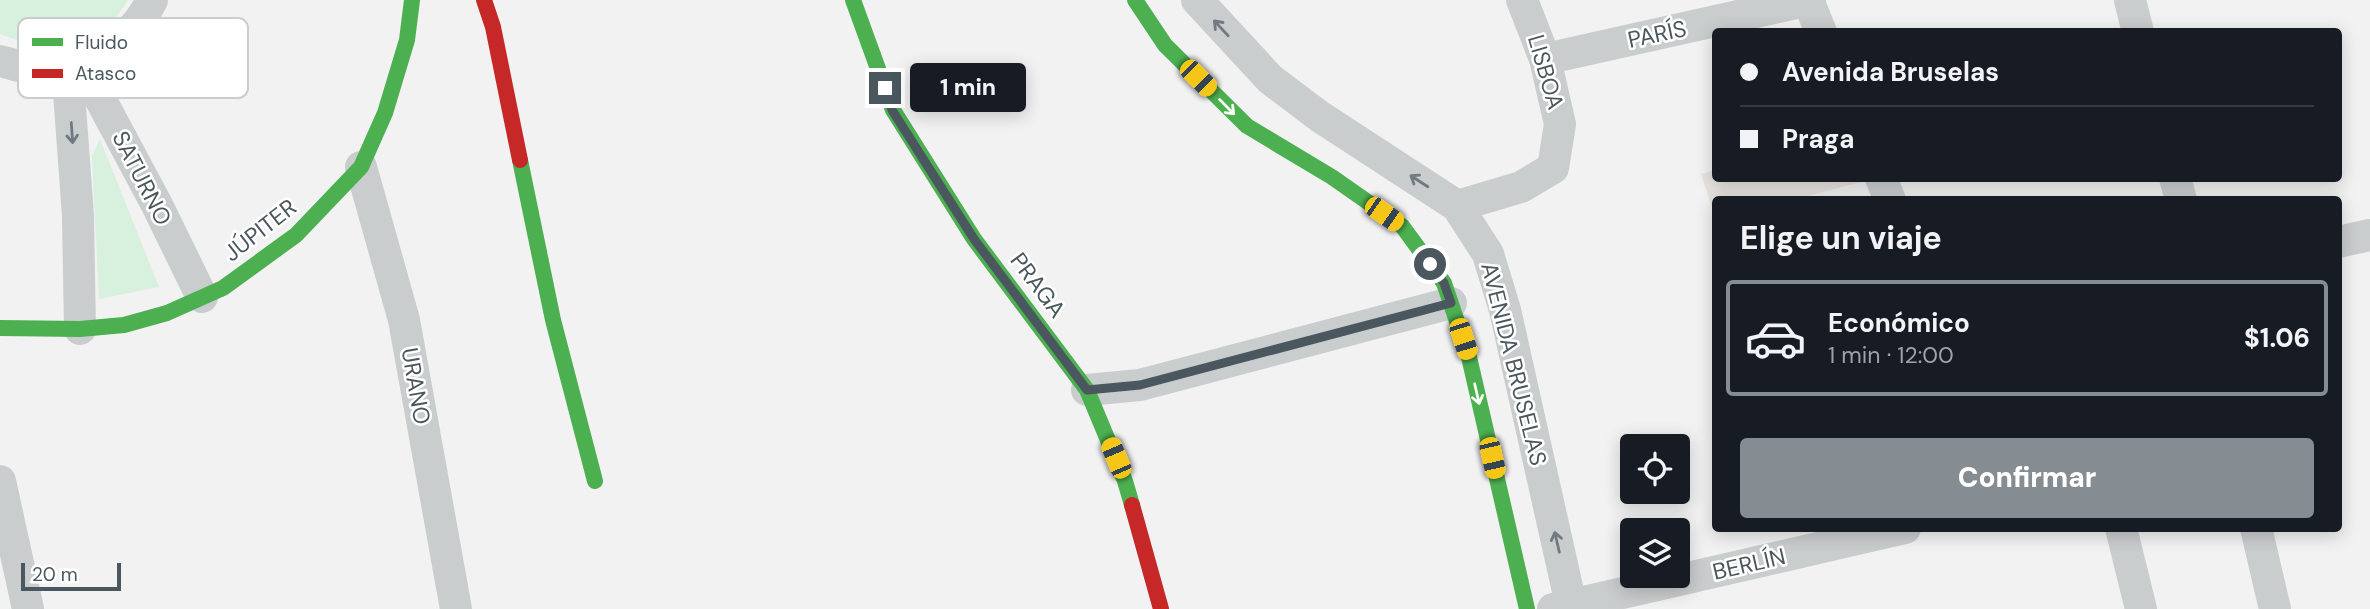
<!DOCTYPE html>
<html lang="es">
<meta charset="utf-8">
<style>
:root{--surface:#171b24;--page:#242831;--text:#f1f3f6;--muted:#9ea1a6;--line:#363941;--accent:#858d92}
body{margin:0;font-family:"DM Sans",sans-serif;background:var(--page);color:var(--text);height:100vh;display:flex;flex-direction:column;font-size:26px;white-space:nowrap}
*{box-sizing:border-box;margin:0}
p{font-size:23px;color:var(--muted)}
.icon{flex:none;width:38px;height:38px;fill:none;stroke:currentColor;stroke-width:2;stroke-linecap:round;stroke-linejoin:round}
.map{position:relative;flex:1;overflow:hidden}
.details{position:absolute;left:1712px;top:196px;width:630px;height:336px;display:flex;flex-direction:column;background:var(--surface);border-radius:7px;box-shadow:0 4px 18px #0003}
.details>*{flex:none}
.top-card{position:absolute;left:1712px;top:28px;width:630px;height:154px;border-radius:7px;box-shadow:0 4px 18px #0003;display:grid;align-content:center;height:154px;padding:0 28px;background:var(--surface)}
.fabs{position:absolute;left:1620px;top:434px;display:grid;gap:14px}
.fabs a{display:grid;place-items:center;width:70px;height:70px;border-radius:7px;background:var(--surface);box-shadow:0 4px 18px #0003;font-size:35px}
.scale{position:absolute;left:21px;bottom:18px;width:100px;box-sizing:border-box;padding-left:7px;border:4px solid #4a575e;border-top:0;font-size:19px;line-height:24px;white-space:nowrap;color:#4a575e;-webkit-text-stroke:5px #fff;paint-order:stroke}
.end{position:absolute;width:32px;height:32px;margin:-16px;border:9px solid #4a575e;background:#fff;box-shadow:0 0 0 4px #fff}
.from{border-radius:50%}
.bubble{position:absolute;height:49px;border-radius:7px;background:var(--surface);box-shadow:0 4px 18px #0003;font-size:23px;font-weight:800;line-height:49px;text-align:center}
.car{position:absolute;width:21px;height:42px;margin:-21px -10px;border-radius:9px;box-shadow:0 0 5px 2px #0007;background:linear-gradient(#f5c518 24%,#345 0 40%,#f5c518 0 76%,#345 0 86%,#f5c518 0)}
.top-card b{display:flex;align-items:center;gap:24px;height:66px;font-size:26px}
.top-card b+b{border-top:2px solid var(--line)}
.top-card i{width:18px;height:18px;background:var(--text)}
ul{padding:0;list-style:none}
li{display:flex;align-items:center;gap:21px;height:116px;margin:0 14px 10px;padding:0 14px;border:4px solid transparent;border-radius:7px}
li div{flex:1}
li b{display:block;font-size:26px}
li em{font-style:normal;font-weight:800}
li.current{border-color:var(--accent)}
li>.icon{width:63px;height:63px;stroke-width:1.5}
h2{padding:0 28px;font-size:32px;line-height:84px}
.cta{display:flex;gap:14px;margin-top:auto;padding:14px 28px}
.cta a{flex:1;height:80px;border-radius:7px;background:var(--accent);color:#fff;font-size:28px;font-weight:800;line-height:80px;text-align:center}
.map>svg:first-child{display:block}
</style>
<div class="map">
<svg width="2370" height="609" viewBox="0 0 2370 609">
<rect width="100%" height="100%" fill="#f2f2f2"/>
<polygon fill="#e7e4e0" points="1715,170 1715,178 1872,179 1797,199 1715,200 1715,217 1701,174"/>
<g fill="#d8f0de">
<path d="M0 0H128C100 49 48 54 0 34Z"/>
<polygon points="100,139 159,287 99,299 92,156"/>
</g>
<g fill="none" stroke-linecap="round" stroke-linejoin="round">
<g stroke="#cacdce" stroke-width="32">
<polyline points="1197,0 1270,79 1319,116 1457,206 1488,254 1505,310 1572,609"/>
<polyline points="1808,0 1821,32"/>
<polyline points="2130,0 2138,32"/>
<polyline points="1545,59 1810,0"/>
<path d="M0 61C9 63 17 66 26 68 35 70 45 67 53 66 98 62 132 40 152 0"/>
<polyline points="80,61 157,205 202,297"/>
<polyline points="67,65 78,216 80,329"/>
<polyline points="361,167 404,320 456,609"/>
<polyline points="1881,178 1890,200"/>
<polyline points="2175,178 2181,200"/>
<polyline points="1457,206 1521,187 1553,168 1560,124 1545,59 1522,0"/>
<polyline points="2338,242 2370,235"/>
<polyline points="1087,390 1140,385 1451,303"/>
<polyline points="0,481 28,609"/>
<polyline points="2121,528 2141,609"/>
<polyline points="2256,528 2275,609"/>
<polyline points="1553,609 1905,528"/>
</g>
<g stroke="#4caf50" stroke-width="16">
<polyline points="853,0 893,110 974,239 1087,390 1125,481 1132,505"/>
<polyline points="1135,0 1165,45 1247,126 1332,177 1402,226 1444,283 1469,357 1527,609"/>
<polyline points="520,160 553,320 595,481"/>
<polyline points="0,328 80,329 124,325 167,313 223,288 296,235 361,167 385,113 407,40 412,0"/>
</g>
<g stroke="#c62828" stroke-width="16">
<polyline points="484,0 493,27 520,160"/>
<polyline points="1132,505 1161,609"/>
</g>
</g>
<defs><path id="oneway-shaft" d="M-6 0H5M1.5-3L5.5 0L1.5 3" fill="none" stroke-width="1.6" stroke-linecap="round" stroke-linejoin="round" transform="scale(1.75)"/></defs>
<g stroke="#707a80">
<use href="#oneway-shaft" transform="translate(1221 28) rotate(-133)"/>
<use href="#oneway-shaft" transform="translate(72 133) rotate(86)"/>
<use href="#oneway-shaft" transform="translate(1419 181) rotate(-147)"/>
<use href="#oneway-shaft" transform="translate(1557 542) rotate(-103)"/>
</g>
<g stroke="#f6fbf6">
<use href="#oneway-shaft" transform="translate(1227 107) rotate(45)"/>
<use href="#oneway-shaft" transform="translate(1477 394) rotate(77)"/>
</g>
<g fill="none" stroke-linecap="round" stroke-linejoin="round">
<polyline stroke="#4a575e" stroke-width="9" points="885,88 892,110 974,239 1087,390 1140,385 1451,303 1444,283 1430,264"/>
</g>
<g text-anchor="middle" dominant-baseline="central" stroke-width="5" stroke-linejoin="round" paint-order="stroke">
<g font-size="23" fill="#4a575e" stroke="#fff">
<text transform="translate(1657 34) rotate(-12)">PARÍS</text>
<text transform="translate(1546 72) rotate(74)">LISBOA</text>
<text transform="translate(142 178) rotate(63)">SATURNO</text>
<text transform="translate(260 230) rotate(-38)">JÚPITER</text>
<text transform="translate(1038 285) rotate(53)">PRAGA</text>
<text transform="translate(1514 364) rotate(76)">AVENIDA BRUSELAS</text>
<text transform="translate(416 386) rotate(80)">URANO</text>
<text transform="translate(1749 564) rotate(-13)">BERLÍN</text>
</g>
</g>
<rect x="18" y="18" width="230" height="80" rx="10" fill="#fff" stroke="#c9cdcf" stroke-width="2"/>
<rect x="32" y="38" width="31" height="8" fill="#4caf50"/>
<rect x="32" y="69" width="31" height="9" fill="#c62828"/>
<g font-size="19" fill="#4a575e">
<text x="75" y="49">Fluido</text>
<text x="75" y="80">Atasco</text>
</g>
</svg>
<div class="fabs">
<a><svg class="icon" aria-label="locate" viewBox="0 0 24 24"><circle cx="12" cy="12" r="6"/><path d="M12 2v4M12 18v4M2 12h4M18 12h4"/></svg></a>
<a><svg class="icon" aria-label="layers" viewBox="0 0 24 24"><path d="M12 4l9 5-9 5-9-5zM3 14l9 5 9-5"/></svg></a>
</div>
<div class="scale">20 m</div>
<i class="end from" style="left:1430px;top:264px"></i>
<i class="end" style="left:885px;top:88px"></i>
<div class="bubble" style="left:910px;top:63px;width:116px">1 min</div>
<i class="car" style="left:1198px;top:78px;rotate:135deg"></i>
<i class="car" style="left:1384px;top:214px;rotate:125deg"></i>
<i class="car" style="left:1463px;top:339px;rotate:162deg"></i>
<i class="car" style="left:1116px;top:458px;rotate:337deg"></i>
<i class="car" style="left:1492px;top:458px;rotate:167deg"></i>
<div class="top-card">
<b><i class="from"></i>Avenida Bruselas</b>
<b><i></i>Praga</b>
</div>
<section class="details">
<h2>Elige un viaje</h2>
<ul>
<li class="current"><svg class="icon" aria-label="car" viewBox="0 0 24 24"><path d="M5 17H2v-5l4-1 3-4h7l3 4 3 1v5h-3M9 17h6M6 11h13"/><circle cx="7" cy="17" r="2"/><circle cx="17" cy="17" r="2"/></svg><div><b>Económico</b><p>1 min · 12:00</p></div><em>$1.06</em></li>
</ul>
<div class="cta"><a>Confirmar</a></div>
</section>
</div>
